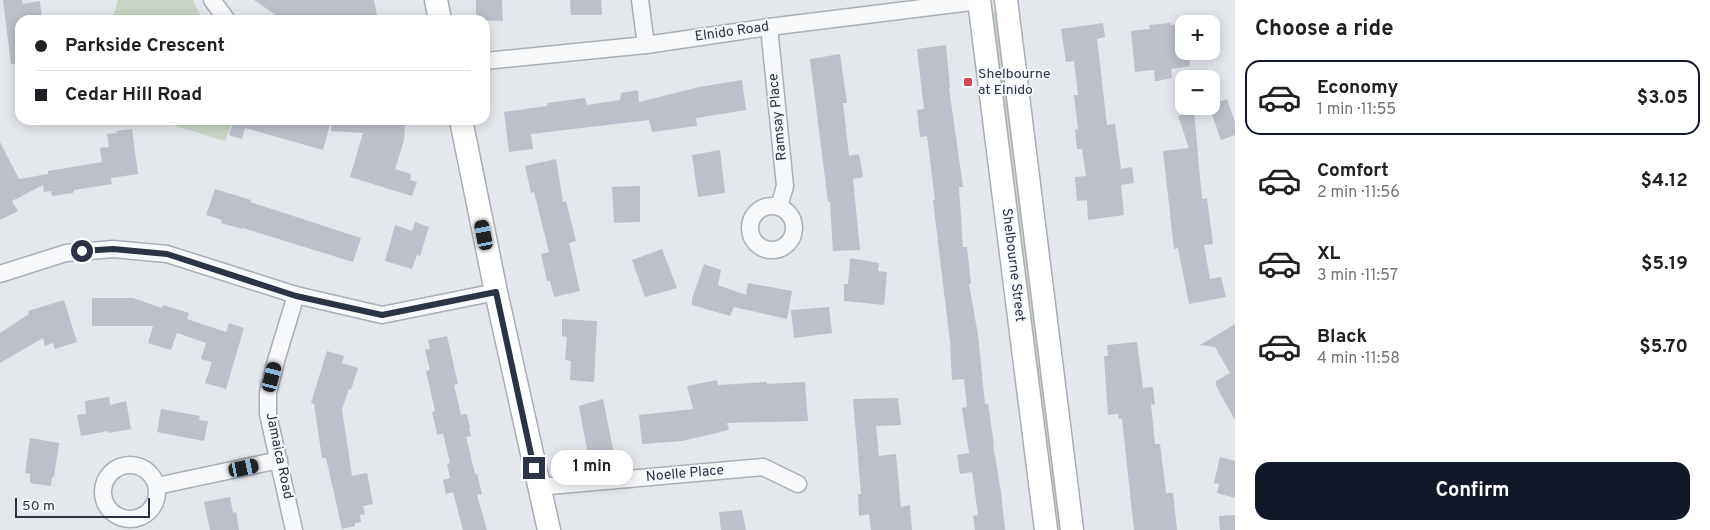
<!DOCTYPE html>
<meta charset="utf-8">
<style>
:root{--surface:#fff;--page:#f6f6f6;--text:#202124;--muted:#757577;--line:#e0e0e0;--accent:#111827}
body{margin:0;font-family:Overpass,sans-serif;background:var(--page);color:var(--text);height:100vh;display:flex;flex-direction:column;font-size:19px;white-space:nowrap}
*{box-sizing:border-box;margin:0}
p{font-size:16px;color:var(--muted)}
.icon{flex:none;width:28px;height:28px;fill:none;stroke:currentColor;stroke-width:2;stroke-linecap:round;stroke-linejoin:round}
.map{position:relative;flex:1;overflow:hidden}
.sheet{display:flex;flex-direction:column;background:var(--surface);width:475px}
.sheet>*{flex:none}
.top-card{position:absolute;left:15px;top:15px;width:475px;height:110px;border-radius:15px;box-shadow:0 2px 12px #0003;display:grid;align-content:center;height:110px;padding:0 20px;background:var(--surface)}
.buttons{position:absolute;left:1175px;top:15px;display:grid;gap:10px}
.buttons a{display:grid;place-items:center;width:45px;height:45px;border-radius:10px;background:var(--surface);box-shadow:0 2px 12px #0003;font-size:25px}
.scale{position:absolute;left:15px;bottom:12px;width:135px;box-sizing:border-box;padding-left:5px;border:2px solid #2b3445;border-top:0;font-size:14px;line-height:18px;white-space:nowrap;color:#2b3445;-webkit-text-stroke:4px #f4f6f9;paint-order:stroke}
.end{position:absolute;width:22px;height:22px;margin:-11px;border:6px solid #2b3445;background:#fff;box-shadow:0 0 0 2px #fff}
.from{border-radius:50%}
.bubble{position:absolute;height:35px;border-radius:15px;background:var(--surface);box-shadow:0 2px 12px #0003;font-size:16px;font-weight:700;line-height:35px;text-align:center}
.car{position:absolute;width:15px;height:30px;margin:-15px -8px;border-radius:6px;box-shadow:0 0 4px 1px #0007;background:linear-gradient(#222 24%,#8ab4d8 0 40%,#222 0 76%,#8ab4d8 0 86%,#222 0)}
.top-card b{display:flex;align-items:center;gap:18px;height:48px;font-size:19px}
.top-card b+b{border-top:1px solid var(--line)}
.top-card i{width:12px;height:12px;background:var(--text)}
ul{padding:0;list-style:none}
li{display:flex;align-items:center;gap:15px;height:75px;margin:0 10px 8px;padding:0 10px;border:2px solid transparent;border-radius:15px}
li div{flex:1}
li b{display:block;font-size:19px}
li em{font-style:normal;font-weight:700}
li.on{border-color:var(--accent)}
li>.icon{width:45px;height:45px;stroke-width:1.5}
h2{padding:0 20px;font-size:22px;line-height:60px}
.primary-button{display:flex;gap:10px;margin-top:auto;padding:10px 20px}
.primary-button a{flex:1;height:58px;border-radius:15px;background:var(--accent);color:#fff;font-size:20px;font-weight:700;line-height:58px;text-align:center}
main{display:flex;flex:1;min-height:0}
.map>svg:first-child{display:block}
</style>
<main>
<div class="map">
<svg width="1235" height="530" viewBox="0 0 1235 530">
<rect width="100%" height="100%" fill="#e4e7ec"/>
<g fill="#c9d6c5">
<polygon points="118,0 193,0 202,20 112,20"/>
<polygon points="1002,11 1067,530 1051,530 986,13"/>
<polygon points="156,120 233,120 225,141"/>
</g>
<g fill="#bbc0ca">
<polygon points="3,0 22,0 23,4 40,1 42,20 20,20 20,63 11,64"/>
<polygon points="254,0 374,0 378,20 283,20"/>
<polygon points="476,0 502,0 503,21 476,20"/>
<polygon points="570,0 601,0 602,15 571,15"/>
<polygon points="1103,23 1105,37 1097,39 1107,125 1115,124 1121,169 1132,167 1134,183 1121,185 1124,215 1088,220 1087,200 1077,201 1075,177 1086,176 1082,149 1077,149 1075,130 1078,129 1074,95 1078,95 1074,61 1066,62 1061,29"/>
<polygon points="1170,23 1171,25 1184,24 1184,51 1189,51 1190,66 1171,69 1172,78 1157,81 1155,81 1154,70 1135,72 1131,31 1150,29 1149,25"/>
<polygon points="946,45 950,88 949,88 963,187 959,187 963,247 967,247 971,283 969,284 978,335 985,404 988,404 994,444 993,444 1001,492 1005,530 975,530 973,516 978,515 972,472 960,474 957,455 969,453 962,408 967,407 964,379 952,380 950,342 937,234 933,200 935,200 927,136 920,137 917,110 924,109 917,49"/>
<polygon points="840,54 847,103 843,103 849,156 859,154 863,177 853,179 860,250 833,251 830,202 828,202 810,59"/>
<polygon points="742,80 746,110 696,118 697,126 652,132 649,120 531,134 533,149 509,152 504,112 547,106 547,103 585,98 587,105 620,100 621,93 638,90 639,102 699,87"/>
<polygon points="1227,99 1235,122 1235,135 1221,140 1209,106"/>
<polygon points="1194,111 1202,199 1207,198 1213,244 1204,245 1210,279 1221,277 1226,297 1189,304 1178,248 1174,249 1163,151 1189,148 1178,116"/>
<polygon points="231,120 331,120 323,150 245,128 242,139 229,135 233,124 230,123"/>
<polygon points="332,120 400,120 400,123 405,123 404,140 395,169 411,174 410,180 417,182 412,196 350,177 363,133 331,131"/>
<polygon points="132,129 138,174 111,178 112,184 74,190 73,193 52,196 51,191 44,192 43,185 12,201 18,211 0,220 0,142 19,179 48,174 48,171 102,162 100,148 109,147 107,134 117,133 116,131"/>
<polygon points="720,150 725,193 698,197 692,155"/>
<polygon points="556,159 563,202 566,201 576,241 569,243 580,291 554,297 550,281 547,281 541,254 549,252 534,192 531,193 525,166"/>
<polygon points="640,186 640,222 614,223 612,187"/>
<polygon points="215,189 251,200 250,202 361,238 353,262 243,228 242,229 221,223 222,220 206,215"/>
<polygon points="415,222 429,227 420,256 417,255 412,269 385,261 395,225 412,231"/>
<polygon points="662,249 677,288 645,297 632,260"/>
<polygon points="850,258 879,263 878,271 887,272 884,305 844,301 844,284 848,284"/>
<polygon points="704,264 721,270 718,285 746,295 748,283 792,291 787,319 734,307 730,316 692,305 692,299"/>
<polygon points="92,298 133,298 162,308 163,305 189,313 187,319 226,332 229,323 244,328 226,389 205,383 212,362 201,359 206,343 177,333 171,350 148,343 153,326 92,326"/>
<polygon points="64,300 77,342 55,349 53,343 45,346 43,338 0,363 0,333 29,314 28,311"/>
<polygon points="829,307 832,333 794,338 791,310"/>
<polygon points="562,319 597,321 594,382 570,380 571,361 565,360 567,337 562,336"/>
<polygon points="1235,324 1235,420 1216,386 1216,381 1230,373 1215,347 1200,345"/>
<polygon points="447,336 458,384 454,385 461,415 467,414 470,428 469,428 471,436 466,437 475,474 477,474 482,494 477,495 487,530 463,530 453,492 446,494 443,480 450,478 447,464 450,463 443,433 437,435 436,429 432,412 435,411 426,371 430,370 425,350 430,349 428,340"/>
<polygon points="1137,342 1143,388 1153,387 1155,405 1151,404 1155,444 1160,444 1166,493 1173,493 1177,530 1134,530 1122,419 1119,419 1118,414 1108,415 1104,356 1108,356 1107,345"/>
<polygon points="327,351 344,356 342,363 358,368 351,390 349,389 342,409 352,476 367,473 373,504 363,506 365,514 360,515 361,522 355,523 355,526 342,529 326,458 322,458 314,404 311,403"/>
<polygon points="717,380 718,385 767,382 767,384 805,382 808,421 727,423 729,430 682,441 642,444 639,415 693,409 687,386"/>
<polygon points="109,397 110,405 126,401 131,429 109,433 108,431 81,436 77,415 86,414 85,401"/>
<polygon points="898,398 901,425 876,426 879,456 896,454 901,507 910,505 912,530 871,530 869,514 859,516 858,494 861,494 853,399"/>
<polygon points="603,399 614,454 589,460 579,406"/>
<polygon points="161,409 200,416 199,420 208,421 204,441 157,432"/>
<polygon points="30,438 59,443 54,477 52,477 51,486 30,483 30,474 25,473"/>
<polygon points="1220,457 1235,461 1235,498 1217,493 1219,484 1214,483"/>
<polygon points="230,497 233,513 236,512 239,530 210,530 204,502"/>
<polygon points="742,510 746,530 721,530 719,512"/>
<polygon points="1235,515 1235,530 1220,530 1219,516"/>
</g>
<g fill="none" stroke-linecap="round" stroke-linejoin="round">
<g stroke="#a9aeb7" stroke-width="19">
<g id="street">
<polyline points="212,0 227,20"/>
<polyline points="640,0 646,45"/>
<polyline points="769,27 785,186 779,207"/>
<polyline points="485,61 646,45 769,27 979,1"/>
<circle cx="772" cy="228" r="22"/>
<polyline points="0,274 66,253 113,249 167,254 296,295 382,315 496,292"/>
<circle cx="130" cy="492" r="27"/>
<polyline points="157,486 279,460"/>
<polyline points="538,487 763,467 798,484"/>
<polyline points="294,530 268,414 268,393 276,361 296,295"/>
</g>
</g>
<g stroke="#a9aeb7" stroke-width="25">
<g id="secondary">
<polyline points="436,0 440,20"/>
<polyline points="979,0 1046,530"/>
<polyline points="1006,0 1072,530"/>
<polyline points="461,120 496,292 549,530"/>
</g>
</g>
<use href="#street" stroke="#f7f8fa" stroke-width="16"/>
<use href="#secondary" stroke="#fff" stroke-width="22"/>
</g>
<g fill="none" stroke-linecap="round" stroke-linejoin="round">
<polyline stroke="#2b3445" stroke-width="6" points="82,251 113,249 167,254 296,296 382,315 496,292 534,468"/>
</g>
<rect fill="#d1495b" stroke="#f4f6f9" stroke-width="2" x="963" y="77" width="10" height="10" rx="2.5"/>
<g text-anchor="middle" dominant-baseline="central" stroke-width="4" stroke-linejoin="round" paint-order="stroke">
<g font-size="14" fill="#2b3445" stroke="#f4f6f9">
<text transform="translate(732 32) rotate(-8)">Elnido Road</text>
<text transform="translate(778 117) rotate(-96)">Ramsay Place</text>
<text transform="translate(1013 265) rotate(83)">Shelbourne Street</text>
<text transform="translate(279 456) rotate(78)">Jamaica Road</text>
<text transform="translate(685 474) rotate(-5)">Noelle Place</text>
</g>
<g font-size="14" fill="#2b3445" stroke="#f4f6f9" text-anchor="start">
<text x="978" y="74">Shelbourne<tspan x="978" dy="16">at Elnido</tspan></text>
</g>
</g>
</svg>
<div class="buttons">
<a>+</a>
<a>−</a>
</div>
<div class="scale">50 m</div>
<i class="end from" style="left:82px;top:251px"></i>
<i class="end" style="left:534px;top:468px"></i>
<div class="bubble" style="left:551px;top:450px;width:82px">1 min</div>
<i class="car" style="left:484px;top:235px;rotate:349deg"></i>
<i class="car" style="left:272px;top:377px;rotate:14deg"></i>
<i class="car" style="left:244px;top:468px;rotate:78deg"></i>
<div class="top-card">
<b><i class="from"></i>Parkside Crescent</b>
<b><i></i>Cedar Hill Road</b>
</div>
</div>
<section class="sheet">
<h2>Choose a ride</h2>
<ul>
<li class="on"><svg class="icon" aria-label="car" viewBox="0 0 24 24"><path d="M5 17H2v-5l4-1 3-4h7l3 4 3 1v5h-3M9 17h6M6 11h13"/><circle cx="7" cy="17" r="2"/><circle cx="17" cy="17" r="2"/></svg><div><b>Economy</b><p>1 min · 11:55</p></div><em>$3.05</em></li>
<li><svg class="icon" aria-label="car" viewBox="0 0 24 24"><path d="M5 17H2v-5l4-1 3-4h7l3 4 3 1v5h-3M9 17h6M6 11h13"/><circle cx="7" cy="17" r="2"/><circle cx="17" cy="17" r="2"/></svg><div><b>Comfort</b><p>2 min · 11:56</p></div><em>$4.12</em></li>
<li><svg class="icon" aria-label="car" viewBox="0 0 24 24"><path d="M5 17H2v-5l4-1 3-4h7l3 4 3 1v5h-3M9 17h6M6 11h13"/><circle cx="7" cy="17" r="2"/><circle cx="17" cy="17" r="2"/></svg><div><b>XL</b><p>3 min · 11:57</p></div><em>$5.19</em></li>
<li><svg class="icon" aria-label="car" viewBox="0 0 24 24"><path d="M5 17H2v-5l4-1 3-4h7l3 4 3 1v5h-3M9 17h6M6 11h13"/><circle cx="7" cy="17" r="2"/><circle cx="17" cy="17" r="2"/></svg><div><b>Black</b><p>4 min · 11:58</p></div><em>$5.70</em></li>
</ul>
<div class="primary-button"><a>Confirm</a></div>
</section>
</main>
